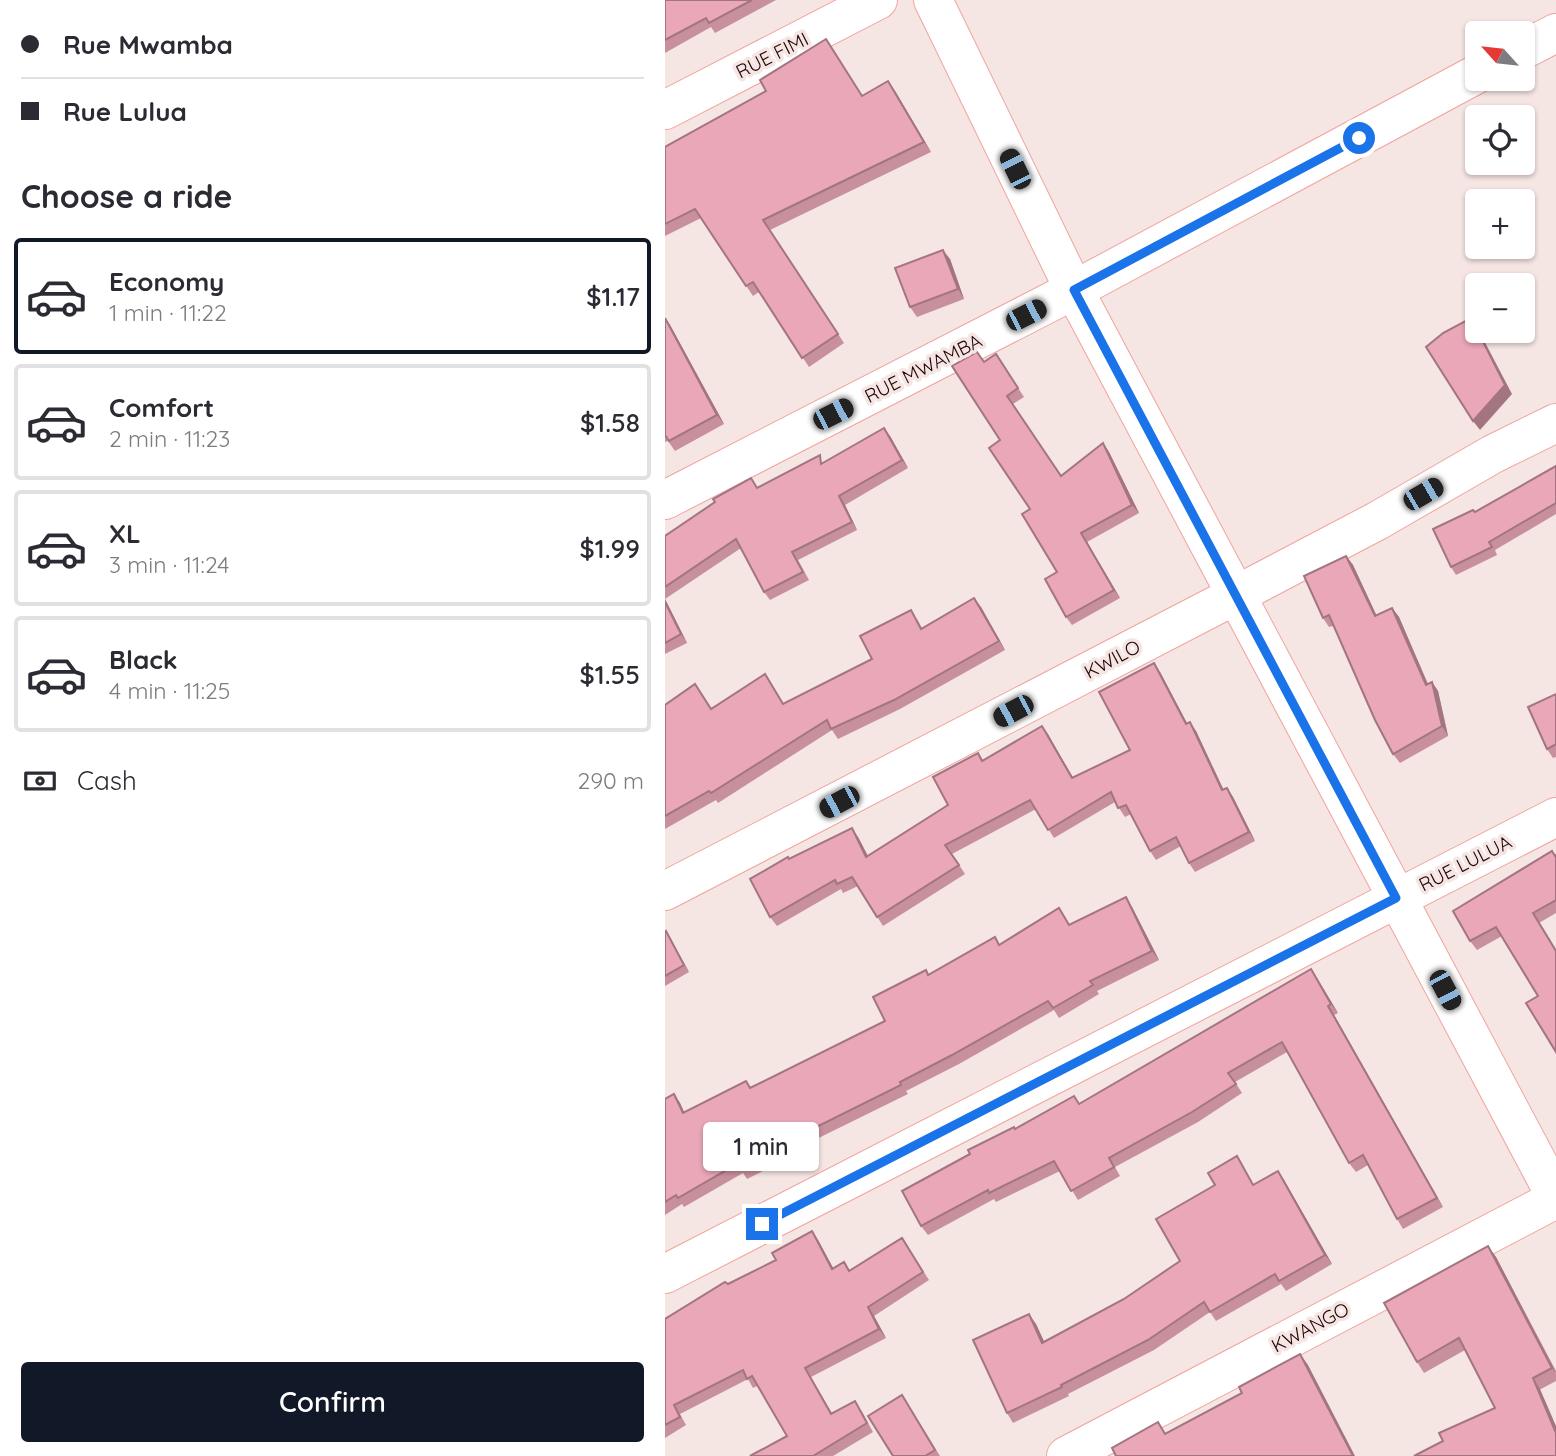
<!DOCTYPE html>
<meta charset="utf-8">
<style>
:root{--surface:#fff;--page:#f2f2f3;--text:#2b2b33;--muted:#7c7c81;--line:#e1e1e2;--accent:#111827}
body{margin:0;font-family:Quicksand,sans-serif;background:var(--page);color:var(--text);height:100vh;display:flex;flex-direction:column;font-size:26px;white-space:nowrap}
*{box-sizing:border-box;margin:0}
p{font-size:23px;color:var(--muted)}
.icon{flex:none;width:38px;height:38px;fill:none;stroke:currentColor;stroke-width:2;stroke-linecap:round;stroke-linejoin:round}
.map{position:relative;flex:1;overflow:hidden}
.panel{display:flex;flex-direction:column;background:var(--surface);width:665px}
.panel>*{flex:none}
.guide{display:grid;align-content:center;height:154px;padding:0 21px;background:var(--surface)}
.needle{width:46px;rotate:297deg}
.controls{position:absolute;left:800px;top:21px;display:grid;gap:14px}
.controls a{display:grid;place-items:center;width:70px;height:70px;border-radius:7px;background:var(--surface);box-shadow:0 2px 5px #0004;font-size:35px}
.end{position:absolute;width:32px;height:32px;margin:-16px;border:9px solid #1a73e8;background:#fff;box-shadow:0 0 0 4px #fff}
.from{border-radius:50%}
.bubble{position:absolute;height:49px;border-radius:7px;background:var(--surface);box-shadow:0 2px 5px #0004;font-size:23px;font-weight:600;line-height:49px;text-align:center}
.car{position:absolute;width:21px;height:42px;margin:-21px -10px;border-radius:9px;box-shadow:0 0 5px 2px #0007;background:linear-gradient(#222 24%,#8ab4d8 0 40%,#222 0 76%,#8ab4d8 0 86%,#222 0)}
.guide b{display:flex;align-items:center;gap:24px;height:66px;font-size:26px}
.guide b+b{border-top:2px solid var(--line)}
.guide i{width:18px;height:18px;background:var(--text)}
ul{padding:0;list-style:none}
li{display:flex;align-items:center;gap:21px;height:116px;margin:0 14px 10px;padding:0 7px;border:4px solid var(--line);border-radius:7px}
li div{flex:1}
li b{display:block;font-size:26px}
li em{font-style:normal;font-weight:600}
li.on{border-color:var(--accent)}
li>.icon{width:63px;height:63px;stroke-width:1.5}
h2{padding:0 21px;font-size:32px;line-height:84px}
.pay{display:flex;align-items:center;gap:18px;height:77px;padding:0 21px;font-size:26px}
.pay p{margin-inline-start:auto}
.primary-button{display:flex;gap:14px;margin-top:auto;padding:14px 21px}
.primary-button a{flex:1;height:80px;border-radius:7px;background:var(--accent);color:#fff;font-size:28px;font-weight:600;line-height:80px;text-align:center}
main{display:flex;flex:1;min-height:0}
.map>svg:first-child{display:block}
</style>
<main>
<section class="panel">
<div class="guide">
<b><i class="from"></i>Rue Mwamba</b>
<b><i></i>Rue Lulua</b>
</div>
<h2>Choose a ride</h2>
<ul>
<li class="on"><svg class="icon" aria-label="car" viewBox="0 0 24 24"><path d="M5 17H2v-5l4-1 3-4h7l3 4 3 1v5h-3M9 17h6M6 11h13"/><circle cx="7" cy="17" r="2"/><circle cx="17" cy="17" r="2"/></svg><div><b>Economy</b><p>1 min · 11:22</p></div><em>$1.17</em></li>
<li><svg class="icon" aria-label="car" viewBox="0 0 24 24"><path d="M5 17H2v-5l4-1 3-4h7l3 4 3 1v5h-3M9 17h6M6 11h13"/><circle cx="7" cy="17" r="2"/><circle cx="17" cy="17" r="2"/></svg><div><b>Comfort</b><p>2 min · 11:23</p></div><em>$1.58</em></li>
<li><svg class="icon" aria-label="car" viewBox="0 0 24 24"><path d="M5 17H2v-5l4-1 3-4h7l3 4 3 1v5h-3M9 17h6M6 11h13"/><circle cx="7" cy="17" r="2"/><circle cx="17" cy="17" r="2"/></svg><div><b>XL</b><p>3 min · 11:24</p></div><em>$1.99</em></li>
<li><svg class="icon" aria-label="car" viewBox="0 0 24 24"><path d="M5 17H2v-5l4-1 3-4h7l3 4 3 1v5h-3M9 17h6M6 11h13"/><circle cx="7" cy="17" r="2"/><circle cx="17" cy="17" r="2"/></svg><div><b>Black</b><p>4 min · 11:25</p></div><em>$1.55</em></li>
</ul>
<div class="pay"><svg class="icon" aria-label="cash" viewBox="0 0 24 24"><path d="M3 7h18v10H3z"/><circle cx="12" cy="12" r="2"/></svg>Cash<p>290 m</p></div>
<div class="primary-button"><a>Confirm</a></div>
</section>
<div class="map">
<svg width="891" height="1456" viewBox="0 0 891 1456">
<rect width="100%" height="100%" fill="#f5e5e3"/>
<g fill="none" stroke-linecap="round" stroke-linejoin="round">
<g stroke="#f1a39f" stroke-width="40">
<g id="minor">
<polyline points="268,0 409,290 891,1197"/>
<polyline points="858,50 891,33"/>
<polyline points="0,110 213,0"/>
<polyline points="0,500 409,290 812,74"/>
<polyline points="0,891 571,595 712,521 828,454 891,423"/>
<polyline points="0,1274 891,817"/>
<polyline points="401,1456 891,1199"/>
</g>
</g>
<use href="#minor" stroke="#fff" stroke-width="38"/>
</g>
<g fill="#c8909d">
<polygon points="0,0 111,0 50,33 46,27 0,53"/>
<polygon points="161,39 197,96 230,91 266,152 105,230 179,343 144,367 94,292 88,296 36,218 0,236 0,147 101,91"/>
<polygon points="285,259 299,299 252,317 245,307"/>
<polygon points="0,318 5,325 59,424 10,451 3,441 0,442"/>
<polygon points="319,362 337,363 359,397 348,404 396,476 438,443 444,452 474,513 422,542 455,598 407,625 401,617 392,572 335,440"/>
<polygon points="225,436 243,468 180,505 192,530 133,560 144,580 105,600 99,592 76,548 0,599 22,643 0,654 0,536 92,488"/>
<polygon points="891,466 891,514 830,550 832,555 791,575 786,567 810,512"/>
<polygon points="681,556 688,565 711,615 727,608 734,617 763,684 767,682 773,691 783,736 735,763 728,754 668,626 664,627 658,618"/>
<polygon points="316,607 340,650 235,709 173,739 167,730 53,803 51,800 0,829 0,705 46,709 100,674 119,704 207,659 252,619 257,628"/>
<polygon points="495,672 522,723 531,731 558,790 562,788 568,797 590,841 530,872 524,863 516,846 491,860 485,851 466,814 460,817 450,802 389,838 371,809 287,854 300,874 218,926 193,886 178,893 176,889 112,926 105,917 124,859 193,837 203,856 283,805 313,753 318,760 377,726 408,777 465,750"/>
<polygon points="891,694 891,757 888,758 882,749"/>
<polygon points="891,855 891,913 874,923 873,996 837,936 812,950 805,941"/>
<polygon points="467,907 494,960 432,991 434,994 394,1018 389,1010 294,1064 241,1091 243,1094 119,1155 122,1159 82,1179 78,1173 19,1207 17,1204 0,1215 0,1099 9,1094 15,1103 19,1112 81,1081 86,1087 220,1021 261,970 264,974 335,944 394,908 405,925"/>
<polygon points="0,932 5,938 24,972 0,986"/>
<polygon points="646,969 673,1013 669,1015 778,1207 738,1229 732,1219 703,1165 691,1172 684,1163 622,1052 570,1082 577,1093 533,1122 450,1167 455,1176 413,1200 395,1171 331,1202 329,1199 263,1235 256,1226 350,1129 415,1103"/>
<polygon points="572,1156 589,1185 613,1171 619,1180 667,1264 621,1291 616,1284 551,1321 545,1312 489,1350 403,1394 404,1396 348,1423 342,1413 371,1324 379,1342 459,1299 515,1261 550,1185"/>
<polygon points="147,1231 153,1240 168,1268 179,1262 185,1271 237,1238 264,1280 209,1316 221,1338 146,1377 167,1413 196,1410 208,1432 168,1456 85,1456 122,1436 92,1386 88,1388 83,1379 15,1414 21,1425 0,1438 0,1319 63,1284 111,1260"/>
<polygon points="823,1246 831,1257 891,1371 891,1381 778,1441 830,1408 800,1350 759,1373 752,1362"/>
<polygon points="237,1395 243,1405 275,1456 228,1456"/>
</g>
<g fill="#a37580">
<polygon points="223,81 230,91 266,152 259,142"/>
<polygon points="278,250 285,259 299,299 293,289"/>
<polygon points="0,318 5,325 59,424 52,415"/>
<polygon points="812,331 814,331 847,394 815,430 808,421"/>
<polygon points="219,428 225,436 243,468 237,460"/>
<polygon points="438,443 444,452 474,513 467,505"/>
<polygon points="174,496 180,505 192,530 187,522"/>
<polygon points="416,533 422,542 455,598 449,590"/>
<polygon points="681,556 688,565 716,625 710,616"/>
<polygon points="309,598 316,607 340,650 334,641"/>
<polygon points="0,599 22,643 16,634 0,602"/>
<polygon points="727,608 734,617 767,694 761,685"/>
<polygon points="489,663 495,672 527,733 521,724"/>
<polygon points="767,682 773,691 783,736 777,726"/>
<polygon points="525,722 531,731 563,799 557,790"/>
<polygon points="377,726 383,734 413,787 407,778"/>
<polygon points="562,788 568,797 590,841 584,832"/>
<polygon points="187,828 193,837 208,866 201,857"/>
<polygon points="461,897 467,907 494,960 487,951"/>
<polygon points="1,931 5,938 24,972 19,965"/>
<polygon points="646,969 652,978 673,1013 666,1004"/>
<polygon points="663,1006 669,1015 778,1207 772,1198"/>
<polygon points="9,1094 15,1103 24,1123 18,1113"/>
<polygon points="613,1171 619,1180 667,1264 660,1255"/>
<polygon points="147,1231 153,1240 173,1277 167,1269"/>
<polygon points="823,1246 831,1257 891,1373 887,1368"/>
<polygon points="203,1307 209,1316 221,1338 214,1329"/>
<polygon points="364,1314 371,1324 384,1352 377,1343"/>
<polygon points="635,1354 643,1365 690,1456 688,1456"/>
<polygon points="868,1378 875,1389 891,1426 891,1433"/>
</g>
<g fill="#e9a7b7" stroke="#a37580" stroke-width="2">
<polygon points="0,0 87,0 44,23 41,18 0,40"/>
<polygon points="161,39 197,96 223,81 259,142 98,220 173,334 137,358 88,282 81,286 30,209 0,224 0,147 101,91 95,80"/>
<polygon points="278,250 293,289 245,307 230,268"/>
<polygon points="0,318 52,415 4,441 0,435"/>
<polygon points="806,318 840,385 808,421 761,347 778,333"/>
<polygon points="312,352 319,362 331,354 353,388 342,396 396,476 438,443 467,505 416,533 449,590 401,617 380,579 392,572 357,514 365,509 324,448 335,440 287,366"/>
<polygon points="219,428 237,460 174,496 187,522 127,552 138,572 99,592 71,539 0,587 0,536 50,502 48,499 86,478 92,488 155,455 156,464"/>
<polygon points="891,466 891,503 824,542 827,547 786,567 768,529 808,510 810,512"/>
<polygon points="681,556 710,616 727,608 761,685 767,682 777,726 728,754 710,720 664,615 658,618 639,576"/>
<polygon points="309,598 334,641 229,700 166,729 162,720 46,793 44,791 0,816 0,705 30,684 46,709 100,674 118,704 207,659 195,636 246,610 256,629"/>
<polygon points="0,602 16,634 0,643"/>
<polygon points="489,663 521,724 525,722 557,790 562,788 584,832 524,863 511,837 485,851 461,805 453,808 446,792 383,830 365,800 280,845 294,865 212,917 187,877 172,884 170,880 105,917 85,879 123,857 124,859 187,828 201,857 283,805 268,777 313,753 317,761 377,726 407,778 465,750 434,692"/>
<polygon points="891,694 891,744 882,749 863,707"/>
<polygon points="887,851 890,856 891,855 891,900 868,913 891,951 891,1052 861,1003 873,996 831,927 805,941 788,911"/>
<polygon points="461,897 487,951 425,981 428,985 388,1008 383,1001 287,1055 235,1082 236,1085 113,1146 115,1150 75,1170 72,1164 13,1198 11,1195 0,1202 0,1099 9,1094 18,1113 81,1081 85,1088 220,1021 208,997 261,970 263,975 330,937 334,945 394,908 404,925"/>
<polygon points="1,931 19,965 0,976 0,932"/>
<polygon points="646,969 666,1004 663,1006 772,1198 732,1219 698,1155 684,1163 617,1042 563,1073 571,1084 527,1112 444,1158 449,1167 406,1191 389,1161 324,1193 323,1190 256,1226 237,1191 305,1154 303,1150 349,1127 350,1129 409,1096 414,1104"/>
<polygon points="572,1156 588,1185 613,1171 660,1255 614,1281 610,1274 545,1312 539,1302 483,1340 396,1385 397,1387 342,1413 308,1340 364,1314 377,1343 459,1299 515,1261 491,1219 550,1185 543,1173"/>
<polygon points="147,1231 167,1269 179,1262 184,1271 237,1238 258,1272 203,1307 214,1329 140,1368 166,1414 190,1401 202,1423 148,1456 85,1456 122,1436 87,1376 82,1379 78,1370 9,1405 15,1417 0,1425 0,1319 60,1282 63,1284 111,1260 107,1253"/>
<polygon points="823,1246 887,1368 868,1378 891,1433 891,1456 749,1456 778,1441 774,1433 830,1408 794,1338 752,1362 719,1303"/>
<polygon points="635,1354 688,1456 451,1456 447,1448 493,1422 500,1434 577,1393 574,1387"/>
<polygon points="237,1395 270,1450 260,1456 228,1456 203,1416"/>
</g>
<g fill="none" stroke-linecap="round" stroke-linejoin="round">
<polyline stroke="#1a73e8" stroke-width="9" points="97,1224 731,898 409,290 694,138"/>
</g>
<g text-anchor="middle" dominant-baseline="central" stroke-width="7" stroke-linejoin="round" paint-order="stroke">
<g font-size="19" fill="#1e0405" stroke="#f5e5e3">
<text transform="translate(107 55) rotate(-27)">RUE FIMI</text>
<text transform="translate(258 368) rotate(-27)">RUE MWAMBA</text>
<text transform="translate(447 659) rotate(-28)">KWILO</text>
<text transform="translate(800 863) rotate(-27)">RUE LULUA</text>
<text transform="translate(645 1327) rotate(-28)">KWANGO</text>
</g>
</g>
</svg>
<div class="controls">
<a><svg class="needle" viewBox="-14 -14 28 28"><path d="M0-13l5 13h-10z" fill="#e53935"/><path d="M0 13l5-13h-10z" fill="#7c7c81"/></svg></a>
<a><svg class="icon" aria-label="locate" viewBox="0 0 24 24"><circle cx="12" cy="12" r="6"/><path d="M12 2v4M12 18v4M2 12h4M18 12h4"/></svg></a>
<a>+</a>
<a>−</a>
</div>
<i class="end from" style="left:694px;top:138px"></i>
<i class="end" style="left:97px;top:1224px"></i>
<div class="bubble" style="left:38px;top:1122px;width:116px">1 min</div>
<i class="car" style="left:350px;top:169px;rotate:334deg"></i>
<i class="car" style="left:361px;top:315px;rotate:63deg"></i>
<i class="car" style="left:168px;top:414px;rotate:63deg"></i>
<i class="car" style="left:758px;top:494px;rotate:60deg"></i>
<i class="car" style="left:348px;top:711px;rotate:242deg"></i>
<i class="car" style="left:174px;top:802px;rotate:242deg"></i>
<i class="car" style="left:780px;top:990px;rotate:152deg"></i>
</div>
</main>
